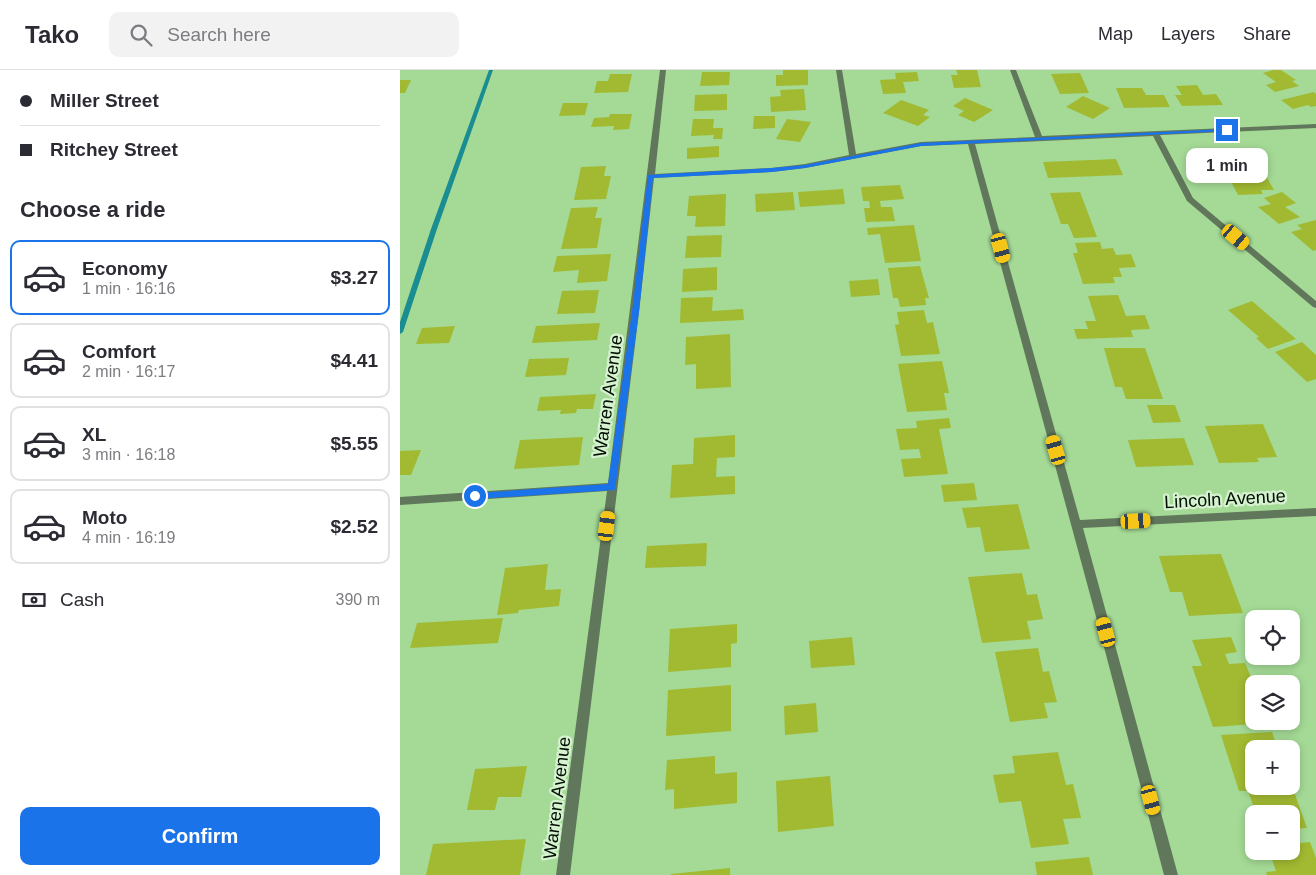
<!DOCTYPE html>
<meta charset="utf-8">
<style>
:root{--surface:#fff;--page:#f2f2f3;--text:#2b2b33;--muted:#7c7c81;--line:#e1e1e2;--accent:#1a73e8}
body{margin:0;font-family:Arial,sans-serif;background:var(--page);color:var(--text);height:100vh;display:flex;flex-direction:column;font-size:19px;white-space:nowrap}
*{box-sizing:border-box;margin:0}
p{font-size:16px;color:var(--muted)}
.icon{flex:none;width:28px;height:28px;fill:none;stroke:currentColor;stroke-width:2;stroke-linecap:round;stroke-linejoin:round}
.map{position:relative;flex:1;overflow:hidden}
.side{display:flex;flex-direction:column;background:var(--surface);width:400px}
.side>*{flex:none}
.hud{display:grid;align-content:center;height:110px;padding:0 20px;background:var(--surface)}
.fabs{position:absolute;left:845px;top:540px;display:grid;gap:10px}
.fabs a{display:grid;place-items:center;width:55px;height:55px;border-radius:10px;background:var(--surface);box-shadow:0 2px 8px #0003;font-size:25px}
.end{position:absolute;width:22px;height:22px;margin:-11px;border:6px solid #1a73e8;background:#fff;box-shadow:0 0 0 2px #fff}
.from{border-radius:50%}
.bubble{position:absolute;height:35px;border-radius:10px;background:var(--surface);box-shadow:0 2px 8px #0003;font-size:16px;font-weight:600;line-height:35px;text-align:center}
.car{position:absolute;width:15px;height:30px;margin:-15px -8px;border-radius:6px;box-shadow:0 0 4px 1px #0007;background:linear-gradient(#f5c518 24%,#345 0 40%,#f5c518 0 76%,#345 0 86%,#f5c518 0)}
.hud b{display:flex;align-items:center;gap:18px;height:48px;font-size:19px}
.hud b+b{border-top:1px solid var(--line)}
.hud i{width:12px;height:12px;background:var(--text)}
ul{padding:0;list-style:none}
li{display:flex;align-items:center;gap:15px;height:75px;margin:0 10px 8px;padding:0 10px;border:2px solid var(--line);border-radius:10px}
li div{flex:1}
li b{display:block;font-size:19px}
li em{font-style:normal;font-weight:600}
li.selected{border-color:var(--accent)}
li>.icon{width:45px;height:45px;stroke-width:1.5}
h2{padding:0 20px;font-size:22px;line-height:60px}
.pay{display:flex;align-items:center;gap:12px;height:55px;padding:0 20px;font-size:19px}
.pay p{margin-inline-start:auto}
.button{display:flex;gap:10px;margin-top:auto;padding:10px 20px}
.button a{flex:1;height:58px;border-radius:10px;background:var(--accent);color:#fff;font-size:20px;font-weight:600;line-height:58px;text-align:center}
header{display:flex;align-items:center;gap:30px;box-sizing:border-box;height:70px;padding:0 25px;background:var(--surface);border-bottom:1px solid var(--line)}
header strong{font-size:24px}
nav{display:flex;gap:28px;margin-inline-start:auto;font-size:18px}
.search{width:350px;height:45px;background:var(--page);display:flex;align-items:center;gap:12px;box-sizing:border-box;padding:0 18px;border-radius:10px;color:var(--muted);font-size:19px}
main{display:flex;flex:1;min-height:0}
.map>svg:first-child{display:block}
</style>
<header>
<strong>Tako</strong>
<div class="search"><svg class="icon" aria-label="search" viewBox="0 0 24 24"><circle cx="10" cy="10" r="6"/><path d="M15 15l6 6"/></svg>Search here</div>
<nav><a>Map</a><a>Layers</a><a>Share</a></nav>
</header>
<main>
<section class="side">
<div class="hud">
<b><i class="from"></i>Miller Street</b>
<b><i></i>Ritchey Street</b>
</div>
<h2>Choose a ride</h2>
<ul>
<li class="selected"><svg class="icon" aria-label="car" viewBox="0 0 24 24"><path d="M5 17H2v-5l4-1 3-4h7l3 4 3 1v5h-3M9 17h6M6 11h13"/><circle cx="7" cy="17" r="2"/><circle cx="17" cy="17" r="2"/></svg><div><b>Economy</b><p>1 min · 16:16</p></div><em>$3.27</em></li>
<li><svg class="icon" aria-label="car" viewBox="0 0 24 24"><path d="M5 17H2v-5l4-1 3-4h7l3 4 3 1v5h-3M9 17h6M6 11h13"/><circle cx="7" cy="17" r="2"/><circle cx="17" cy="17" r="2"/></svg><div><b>Comfort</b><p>2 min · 16:17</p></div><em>$4.41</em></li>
<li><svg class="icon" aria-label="car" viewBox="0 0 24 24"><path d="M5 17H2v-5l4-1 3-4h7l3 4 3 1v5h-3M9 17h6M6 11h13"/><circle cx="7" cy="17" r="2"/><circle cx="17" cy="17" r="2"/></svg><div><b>XL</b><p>3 min · 16:18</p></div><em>$5.55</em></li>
<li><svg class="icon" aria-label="car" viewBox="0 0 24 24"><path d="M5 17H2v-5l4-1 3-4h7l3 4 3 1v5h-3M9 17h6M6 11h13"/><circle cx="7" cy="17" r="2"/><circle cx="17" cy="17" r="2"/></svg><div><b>Moto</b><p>4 min · 16:19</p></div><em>$2.52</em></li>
</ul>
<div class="pay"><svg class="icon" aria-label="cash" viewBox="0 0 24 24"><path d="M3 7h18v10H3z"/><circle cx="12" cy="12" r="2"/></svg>Cash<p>390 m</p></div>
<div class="button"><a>Confirm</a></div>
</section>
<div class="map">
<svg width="916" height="805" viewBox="0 0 916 805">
<rect width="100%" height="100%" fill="#a4da96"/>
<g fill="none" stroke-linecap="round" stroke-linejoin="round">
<polygon fill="#1a8d92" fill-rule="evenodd" points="89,0 93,0 37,159 3,262 0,264 0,252 31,159"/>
</g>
<g fill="#a1ba32">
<polygon points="383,0 408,0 408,15 376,16 376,5 383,5"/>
<polygon points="556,0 577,0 581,17 554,18 551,5 558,5"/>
<polygon points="873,0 881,0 896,10 892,11 899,16 875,22 866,15 876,12 863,3"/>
<polygon points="302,2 330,2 329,15 300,16"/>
<polygon points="517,2 519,11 503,12 506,23 483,24 480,10 496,9 495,3"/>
<polygon points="680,3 689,23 660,24 651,4"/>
<polygon points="210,4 232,4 228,22 194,23 197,11 208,11"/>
<polygon points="0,10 11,10 5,23 0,23"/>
<polygon points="797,15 803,25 816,24 823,35 782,36 775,25 782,25 776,16"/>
<polygon points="716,18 742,18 746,25 764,25 770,37 724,38"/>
<polygon points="404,19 406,40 371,42 370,27 381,26 380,20"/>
<polygon points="914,22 916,24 916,36 911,37 908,35 893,39 881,30"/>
<polygon points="327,24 327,40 294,41 295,25"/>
<polygon points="683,26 710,38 693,49 666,37"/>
<polygon points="565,28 593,40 574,52 558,45 564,41 553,36"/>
<polygon points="501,30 529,40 523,45 530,47 518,56 483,43"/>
<polygon points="163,33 188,33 185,45 159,46"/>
<polygon points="210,44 232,44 229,59 213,60 214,56 191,57 194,48 209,47"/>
<polygon points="354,46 375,46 375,58 353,59"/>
<polygon points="293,49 314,49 313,58 323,58 322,69 313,69 314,65 291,66"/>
<polygon points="387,49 411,52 400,72 376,69"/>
<polygon points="319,76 319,87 287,89 287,78"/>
<polygon points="836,81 838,84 847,84 845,81 859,81 865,92 846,92 848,95 820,96 812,82"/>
<polygon points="716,89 723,105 648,108 643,92"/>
<polygon points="206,96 204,106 211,106 206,129 174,130 181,97"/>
<polygon points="863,101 874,120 861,120 863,124 838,125 826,102"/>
<polygon points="500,115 504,129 480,131 481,137 492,137 495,151 466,152 464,138 470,138 469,131 463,131 461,117"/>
<polygon points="443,119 445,134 400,137 398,122"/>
<polygon points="393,122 395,140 356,142 355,124"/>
<polygon points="680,122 697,167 674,168 668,154 661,154 650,123"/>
<polygon points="882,122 896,133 885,137 900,147 879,154 858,137 871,134 864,128"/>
<polygon points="326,124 325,156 295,157 296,146 287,146 289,126"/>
<polygon points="198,137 195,148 202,148 197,178 161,179 171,138"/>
<polygon points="916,150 916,180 913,181 891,162 902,159 897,155"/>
<polygon points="514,155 521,191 485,193 480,164 468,165 467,158"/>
<polygon points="322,165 321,187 285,188 287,166"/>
<polygon points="700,172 702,179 713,178 716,185 731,184 736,197 719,198 722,207 713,207 715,213 683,214 673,183 678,183 675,173"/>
<polygon points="211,184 207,211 177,213 179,200 153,202 157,186"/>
<polygon points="520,196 529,228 525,228 526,235 500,237 498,228 493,228 488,198"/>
<polygon points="317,197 317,220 282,222 283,199"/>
<polygon points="478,209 480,225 451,227 449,211"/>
<polygon points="199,220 195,243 157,244 162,221"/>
<polygon points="718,225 726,246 745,245 750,259 731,260 733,267 677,269 674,259 688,259 685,251 696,251 688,226"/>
<polygon points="313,227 312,241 343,239 344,250 280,253 281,228"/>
<polygon points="852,231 896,269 868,279 856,268 859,267 828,240"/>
<polygon points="524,240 527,253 533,252 540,284 501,286 495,255 499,254 497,242"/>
<polygon points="200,253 197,270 132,273 136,256"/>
<polygon points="55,256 49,273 16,274 22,258"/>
<polygon points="330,264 331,317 296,319 296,294 285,295 286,267"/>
<polygon points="902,272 916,285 916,309 907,312 875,282"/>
<polygon points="704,278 745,278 763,329 726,329 722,317 715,317"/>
<polygon points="169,288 166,305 125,307 129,289"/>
<polygon points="542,291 549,323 544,323 547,340 507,342 498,294"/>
<polygon points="196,324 193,339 177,339 176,343 160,344 161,340 137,341 140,327"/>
<polygon points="747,335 775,335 781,352 753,353"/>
<polygon points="549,348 551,358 539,359 548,404 504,407 501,389 521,388 519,379 500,380 496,359 517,358 516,351"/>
<polygon points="863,354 877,387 857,388 859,392 819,393 805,356"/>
<polygon points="335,365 335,387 317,388 316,407 335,406 335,424 270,428 272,395 293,394 294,368"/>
<polygon points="183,367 179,395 114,399 120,370"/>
<polygon points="784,368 794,395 736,397 728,370"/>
<polygon points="21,380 11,405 0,405 0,381"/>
<polygon points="574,413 577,430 544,432 541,415"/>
<polygon points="618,434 630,479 585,482 580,457 567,458 562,438"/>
<polygon points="307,473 306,496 245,498 247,476"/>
<polygon points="821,484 843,543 789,546 782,522 770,522 759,486"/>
<polygon points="148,494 145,520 161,519 159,536 119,540 118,543 97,545 105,498"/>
<polygon points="622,503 627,525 637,524 643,549 627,551 631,569 582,573 568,507"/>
<polygon points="103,548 98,573 10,578 17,553"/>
<polygon points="337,554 337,573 331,574 331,597 268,602 270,559"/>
<polygon points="452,567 455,595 411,598 409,571"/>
<polygon points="831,567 837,582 825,584 829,594 845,593 854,614 854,651 869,653 813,657 792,596 802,596 792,570"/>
<polygon points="638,578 643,602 649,601 657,632 644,633 648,648 610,652 595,582"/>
<polygon points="331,615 331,661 266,666 268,620"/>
<polygon points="416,633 418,662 385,665 384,636"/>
<polygon points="872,662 878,679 854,679 854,716 892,716 907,758 891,759 891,744 856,744 848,721 839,721 821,665"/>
<polygon points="658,682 666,715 673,714 681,748 663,749 669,774 631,778 621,731 599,733 593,705 615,703 612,686"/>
<polygon points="315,686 315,704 337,702 337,733 274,739 274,719 265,720 267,690"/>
<polygon points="127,696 121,727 98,727 95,740 67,740 75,699"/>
<polygon points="430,706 434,756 378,762 376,711"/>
<polygon points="126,769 120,805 26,805 33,774"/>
<polygon points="910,772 916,788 916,805 867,805 866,802 876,801 869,781 891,781 891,774"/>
<polygon points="689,787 693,805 637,805 635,792"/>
<polygon points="330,798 330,805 271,805 271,804"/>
</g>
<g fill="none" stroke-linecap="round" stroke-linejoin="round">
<polygon fill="#61775c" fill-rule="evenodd" points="260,0 266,0 255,104 371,98 405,94 449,85 436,0 442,0 456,84 521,72 635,67 610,0 616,0 642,66 916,54 916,58 760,65 793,128 916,231 916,238 913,237 787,131 753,66 575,74 680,450 916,438 916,446 683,458 778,805 764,805 695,543 568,74 521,76 405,98 371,102 254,108 239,242 170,805 156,805 207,421 0,435 0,427 208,413"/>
</g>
<polygon fill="#1a73e8" points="827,59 829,61 521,76 405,98 372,102 253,108 239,242 215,420 75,429 71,426 75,423 208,414 232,242 248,105 372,98 405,95 521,73"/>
<g text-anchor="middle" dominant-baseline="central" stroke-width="4.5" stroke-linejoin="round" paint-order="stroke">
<g font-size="18" fill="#011000" stroke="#d7f2d0">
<text transform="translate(208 326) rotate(-82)">Warren Avenue</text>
<text transform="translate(825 429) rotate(-3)">Lincoln Avenue</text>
<text transform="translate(157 728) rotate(-83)">Warren Avenue</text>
</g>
</g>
</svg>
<div class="fabs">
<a><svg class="icon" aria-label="locate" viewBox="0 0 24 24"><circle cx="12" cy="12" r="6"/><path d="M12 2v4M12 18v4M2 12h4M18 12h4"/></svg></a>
<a><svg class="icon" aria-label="layers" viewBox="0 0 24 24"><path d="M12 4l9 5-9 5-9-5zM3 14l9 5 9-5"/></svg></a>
<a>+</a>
<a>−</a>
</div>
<i class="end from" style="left:75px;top:426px"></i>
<i class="end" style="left:827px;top:60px"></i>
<div class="bubble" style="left:786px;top:78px;width:82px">1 min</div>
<i class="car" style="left:836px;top:167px;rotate:130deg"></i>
<i class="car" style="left:601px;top:178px;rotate:165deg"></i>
<i class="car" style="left:656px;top:380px;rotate:344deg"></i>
<i class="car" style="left:736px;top:451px;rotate:87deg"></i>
<i class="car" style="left:207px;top:456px;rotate:7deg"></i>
<i class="car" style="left:706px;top:562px;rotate:345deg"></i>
<i class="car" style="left:751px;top:730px;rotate:165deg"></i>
</div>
</main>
